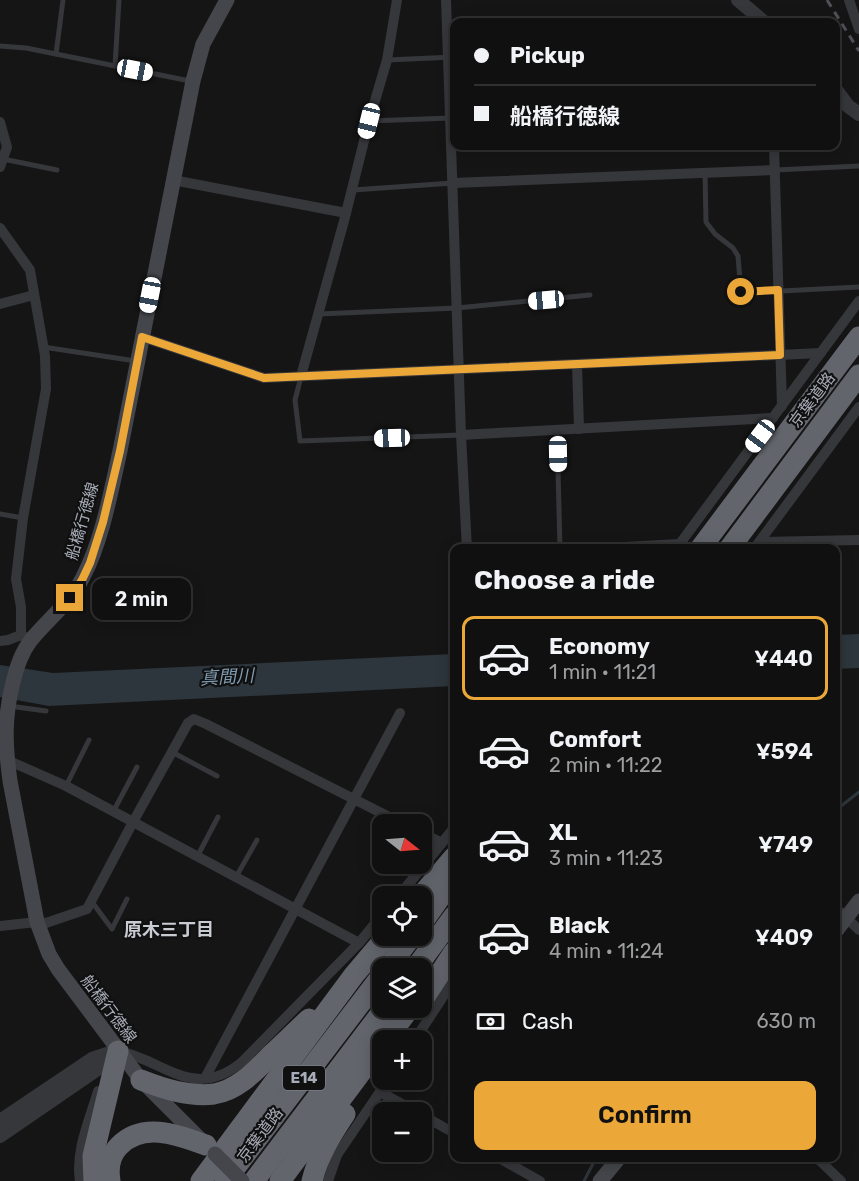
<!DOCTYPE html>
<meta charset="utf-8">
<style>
:root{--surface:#101010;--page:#1e1e1e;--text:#f1f3f6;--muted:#9c9d9f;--line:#303030;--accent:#eba838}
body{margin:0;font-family:Rubik,"Noto Sans JP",sans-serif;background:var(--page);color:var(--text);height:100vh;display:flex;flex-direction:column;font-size:22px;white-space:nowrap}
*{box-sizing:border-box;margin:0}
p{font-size:20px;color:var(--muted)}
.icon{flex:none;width:33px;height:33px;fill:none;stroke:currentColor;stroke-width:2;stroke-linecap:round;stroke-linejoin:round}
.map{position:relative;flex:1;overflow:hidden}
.panel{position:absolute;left:450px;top:544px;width:390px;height:618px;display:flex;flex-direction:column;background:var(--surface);border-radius:12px;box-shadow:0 3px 15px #0003,0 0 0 2px var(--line)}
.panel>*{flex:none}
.guide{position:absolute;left:450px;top:18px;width:390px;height:132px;border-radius:12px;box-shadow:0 3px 15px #0003,0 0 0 2px var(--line);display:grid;align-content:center;height:132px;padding:0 24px;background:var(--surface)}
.needle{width:39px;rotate:107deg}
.controls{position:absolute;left:372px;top:814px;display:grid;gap:12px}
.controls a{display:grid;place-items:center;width:60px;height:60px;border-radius:12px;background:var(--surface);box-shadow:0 3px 15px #0003,0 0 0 2px var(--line);font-size:30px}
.end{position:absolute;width:27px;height:27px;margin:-14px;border:8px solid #eba838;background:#111;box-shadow:0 0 0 3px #111}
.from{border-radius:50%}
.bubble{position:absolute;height:42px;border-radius:12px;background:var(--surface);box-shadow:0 3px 15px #0003,0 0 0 2px var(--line);font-size:20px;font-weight:600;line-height:42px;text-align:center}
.car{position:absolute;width:18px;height:36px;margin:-18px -9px;border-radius:8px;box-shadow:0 0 4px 2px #0007;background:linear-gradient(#fff 24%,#345 0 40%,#fff 0 76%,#345 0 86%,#fff 0)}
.guide b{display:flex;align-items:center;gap:21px;height:57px;font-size:22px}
.guide b+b{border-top:2px solid var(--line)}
.guide i{width:15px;height:15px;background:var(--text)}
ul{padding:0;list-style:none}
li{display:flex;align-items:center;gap:18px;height:84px;margin:0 12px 9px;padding:0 12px;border:3px solid transparent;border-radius:12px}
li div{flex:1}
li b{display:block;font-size:22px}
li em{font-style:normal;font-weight:600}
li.active{border-color:var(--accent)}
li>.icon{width:54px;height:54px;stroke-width:1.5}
h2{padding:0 24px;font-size:27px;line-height:72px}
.pay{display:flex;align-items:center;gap:15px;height:66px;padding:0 24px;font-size:22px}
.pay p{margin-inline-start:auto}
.primary-button{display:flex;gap:12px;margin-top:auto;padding:12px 24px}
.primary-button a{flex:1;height:69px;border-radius:12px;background:var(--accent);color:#111;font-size:24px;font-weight:600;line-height:69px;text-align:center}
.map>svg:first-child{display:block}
</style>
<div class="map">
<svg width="859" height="1181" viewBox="0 0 859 1181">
<rect width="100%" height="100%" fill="#151516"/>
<g fill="#2d363c">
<polygon points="859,634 859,668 836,669 836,635"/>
<polygon points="454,654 454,686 49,706 0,697 0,665 53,673"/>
</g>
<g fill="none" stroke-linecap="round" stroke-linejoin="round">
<g stroke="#2d363c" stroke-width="3">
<polyline points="836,810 859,792"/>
<polyline points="584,1181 596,1158"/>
</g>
<g stroke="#36373b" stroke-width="5">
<polyline points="0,46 26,48 190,81"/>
<polyline points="56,54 63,0"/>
<polyline points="387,60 454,57"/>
<polyline points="115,66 119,0"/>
<polyline points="369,121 451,118"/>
<polyline points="3,159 57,170"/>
<polyline points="775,170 859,166"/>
<polyline points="705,173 706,222 715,234 733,248 738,256 741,293 859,287"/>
<polyline points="353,190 453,183"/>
<polyline points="319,314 457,308 590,295"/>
<polyline points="43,347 136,361"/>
<polyline points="301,377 295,400 300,441 461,435"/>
<polyline points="557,430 560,549"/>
<polyline points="0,514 23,518"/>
<polyline points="9,706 46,711"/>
<polyline points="172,752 217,776"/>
<polyline points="66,786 89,740"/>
<polyline points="113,812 137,767"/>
<polyline points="197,857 218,817"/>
<polyline points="236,877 257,840"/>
<polyline points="92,902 112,929 127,899"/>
</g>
<g stroke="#36373b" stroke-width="10">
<polyline points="446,0 461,435 467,549"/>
<polyline points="849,0 859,29"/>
<polyline points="0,122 7,147 0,167"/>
<polyline points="774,146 782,406"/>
<polyline points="173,180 346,213"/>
<polyline points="453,183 775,170"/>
<polyline points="0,228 30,270 45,356 46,389 23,518 16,579 21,607 21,635 31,640"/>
<polyline points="0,304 34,295"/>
<polyline points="142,337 264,378 821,353"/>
<polyline points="577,364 579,429"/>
<polyline points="301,376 344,221 369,121 387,60 397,0"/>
<polyline points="461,435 773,418"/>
<polyline points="760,542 859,540"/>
<polyline points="586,549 680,544"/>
<polyline points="676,549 859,301"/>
<polyline points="754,549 859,407"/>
<polyline points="0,641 8,640 21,635"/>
<polyline points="7,760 66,786 359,943"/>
<polyline points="422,833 442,843"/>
<polyline points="398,897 454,828"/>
<polyline points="836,908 859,930"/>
<polyline points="0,926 37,922 46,923 87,909 133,822 188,723 194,719 206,724 405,825"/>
<polyline points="414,1041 454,980"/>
<path d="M117 1052 118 1051C165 1060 193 1102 242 1062L359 943 382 915"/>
<polyline points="205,1078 400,713"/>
<polyline points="380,1092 418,1113"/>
<polyline points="422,1115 454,1133"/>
<polyline points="499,1158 540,1181"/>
<polyline points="817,1158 841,1181"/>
<path d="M80 1181C75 1151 90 1119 98 1091"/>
<polyline points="328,1181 337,1155 388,1080"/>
</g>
<g stroke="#36373b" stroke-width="14">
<polyline points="738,0 764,22"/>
<polyline points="836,90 848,106 859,114"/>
<polyline points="0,1121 92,1059 113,1052"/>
<polyline points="0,1136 99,1068 116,1052"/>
</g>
<g stroke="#44464b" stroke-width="15">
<polyline points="836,931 859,901"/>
<path d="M202 1141 141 1080 58 969 49 954 37 922 10 781C5 744 4 718 13 682 17 667 21 653 31 640 48 619 70 603 83 577 102 541 111 491 120 451L193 81 203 44 227 0"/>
<polyline points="600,1181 619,1158"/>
</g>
<g stroke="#62656c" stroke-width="21">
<polyline points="700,549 859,337"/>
<polyline points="729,549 859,375"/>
<polyline points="420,897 454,857"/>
<polyline points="422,923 454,878"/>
<polyline points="387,969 412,936"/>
<polyline points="415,969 454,916"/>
<polyline points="422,1001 454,952"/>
<polyline points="385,1041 410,1008"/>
<path d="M141 1080C164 1089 189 1097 214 1094 238 1090 255 1071 271 1055 284 1043 296 1031 309 1019"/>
<polyline points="94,1181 93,1156 118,1051"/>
<path d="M110 1181C108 1169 110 1155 119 1146 143 1121 178 1135 206 1145"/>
<polyline points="201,1181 354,975 387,936"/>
<polyline points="225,1181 382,975"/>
<polyline points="254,1181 385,1008"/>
<polyline points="280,1181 382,1044"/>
<path d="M312 1181C318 1156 331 1135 345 1114"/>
</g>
<polyline stroke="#4f5156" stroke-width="3" stroke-dasharray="8 6" stroke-linecap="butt" points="827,0 859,51"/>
<polyline stroke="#44464b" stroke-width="15" points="215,1154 242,1181"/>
</g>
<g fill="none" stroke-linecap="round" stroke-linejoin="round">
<polyline stroke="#eba838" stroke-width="8" points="70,598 82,580 90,563 103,522 120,451 142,337 264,378 780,355 778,290 741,292"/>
</g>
<g text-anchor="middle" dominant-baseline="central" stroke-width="4.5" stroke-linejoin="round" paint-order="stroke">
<rect fill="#101011" stroke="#7a7d84" stroke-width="1.5" x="283" y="1066" width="42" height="24" rx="4.5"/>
<g font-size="15" font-weight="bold" fill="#a7acb6">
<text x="304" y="1078">E14</text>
</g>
<g font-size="16" fill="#a7acb6" stroke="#101011">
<text transform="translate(812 400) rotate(-53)">京葉道路</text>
<text transform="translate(82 521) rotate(-74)">船橋行徳線</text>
<text transform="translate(109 1009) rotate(53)">船橋行徳線</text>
<text transform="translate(260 1135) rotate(-53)">京葉道路</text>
</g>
<g font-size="18" font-style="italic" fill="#7f9bb0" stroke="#101011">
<text transform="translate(227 677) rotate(-3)">真間川</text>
</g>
<g font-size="18" font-weight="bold" fill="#c8cbd2" stroke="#101011">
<text x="169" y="930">原木三丁目</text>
</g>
</g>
</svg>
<div class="controls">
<a><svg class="needle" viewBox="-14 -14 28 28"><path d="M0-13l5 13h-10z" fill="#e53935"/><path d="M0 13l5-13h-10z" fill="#9c9d9f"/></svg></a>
<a><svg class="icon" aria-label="locate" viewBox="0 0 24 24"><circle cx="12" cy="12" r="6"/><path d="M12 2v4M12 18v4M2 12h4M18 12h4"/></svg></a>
<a><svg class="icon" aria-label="layers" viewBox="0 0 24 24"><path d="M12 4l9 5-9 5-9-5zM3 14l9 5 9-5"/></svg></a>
<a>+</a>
<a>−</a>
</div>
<i class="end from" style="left:741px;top:292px"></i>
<i class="end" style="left:70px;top:598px"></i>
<div class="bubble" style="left:92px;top:578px;width:99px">2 min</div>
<i class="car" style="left:135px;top:70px;rotate:101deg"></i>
<i class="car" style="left:369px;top:121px;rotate:194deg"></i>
<i class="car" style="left:150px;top:295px;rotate:191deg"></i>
<i class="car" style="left:546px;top:300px;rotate:265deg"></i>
<i class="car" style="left:760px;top:436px;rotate:217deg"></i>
<i class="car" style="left:392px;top:438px;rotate:268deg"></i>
<i class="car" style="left:558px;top:454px;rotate:179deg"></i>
<div class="guide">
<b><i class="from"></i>Pickup</b>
<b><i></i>船橋行徳線</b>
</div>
<section class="panel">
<h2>Choose a ride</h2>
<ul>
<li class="active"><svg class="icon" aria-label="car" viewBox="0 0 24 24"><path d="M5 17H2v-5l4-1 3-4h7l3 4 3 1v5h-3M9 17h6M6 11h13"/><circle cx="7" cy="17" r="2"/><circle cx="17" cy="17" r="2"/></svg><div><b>Economy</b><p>1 min · 11:21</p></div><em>¥440</em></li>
<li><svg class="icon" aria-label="car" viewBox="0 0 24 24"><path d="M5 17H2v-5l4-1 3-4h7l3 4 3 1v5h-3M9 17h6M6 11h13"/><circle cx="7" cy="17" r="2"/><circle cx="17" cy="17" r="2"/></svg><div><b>Comfort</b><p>2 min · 11:22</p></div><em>¥594</em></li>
<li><svg class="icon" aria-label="car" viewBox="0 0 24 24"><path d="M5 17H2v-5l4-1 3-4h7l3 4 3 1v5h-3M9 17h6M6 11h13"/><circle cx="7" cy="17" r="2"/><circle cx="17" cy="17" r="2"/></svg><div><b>XL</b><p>3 min · 11:23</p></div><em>¥749</em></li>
<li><svg class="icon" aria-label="car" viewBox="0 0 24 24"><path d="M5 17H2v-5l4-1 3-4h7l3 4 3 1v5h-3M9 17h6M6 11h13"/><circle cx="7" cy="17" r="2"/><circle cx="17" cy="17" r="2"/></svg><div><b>Black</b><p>4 min · 11:24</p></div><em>¥409</em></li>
</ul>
<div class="pay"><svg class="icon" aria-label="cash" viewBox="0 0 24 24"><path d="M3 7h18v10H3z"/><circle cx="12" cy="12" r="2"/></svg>Cash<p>630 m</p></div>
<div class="primary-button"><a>Confirm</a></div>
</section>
</div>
